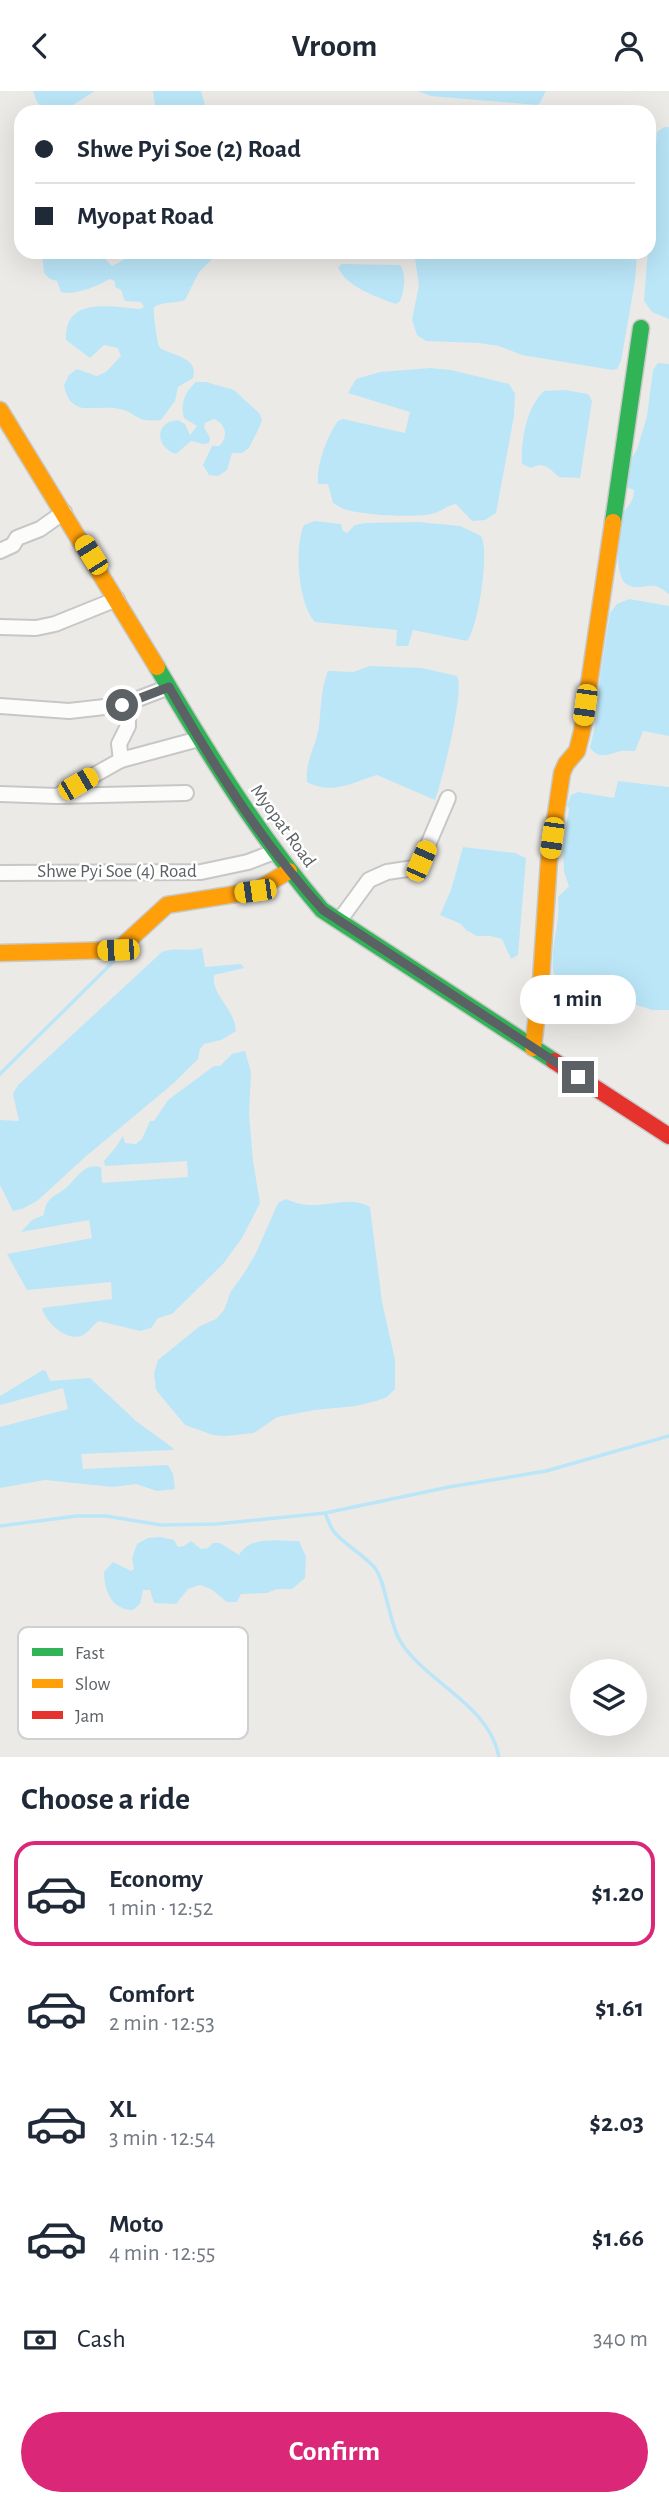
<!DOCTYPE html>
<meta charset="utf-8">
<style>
:root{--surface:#fff;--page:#f2f2f3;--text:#1f2937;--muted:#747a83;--line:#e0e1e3;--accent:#db2777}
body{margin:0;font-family:"Alegreya Sans",sans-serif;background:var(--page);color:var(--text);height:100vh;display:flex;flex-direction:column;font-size:26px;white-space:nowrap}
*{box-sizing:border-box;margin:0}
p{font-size:23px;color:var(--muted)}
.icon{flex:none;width:38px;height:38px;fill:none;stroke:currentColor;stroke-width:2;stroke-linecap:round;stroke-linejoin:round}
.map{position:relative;height:1666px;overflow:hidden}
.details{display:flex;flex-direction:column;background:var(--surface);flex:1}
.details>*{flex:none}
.guide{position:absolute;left:14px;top:14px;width:642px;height:154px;border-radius:21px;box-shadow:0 7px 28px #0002;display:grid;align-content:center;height:154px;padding:0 21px;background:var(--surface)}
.buttons{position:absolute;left:570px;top:1568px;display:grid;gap:14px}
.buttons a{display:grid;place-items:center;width:77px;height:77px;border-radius:50%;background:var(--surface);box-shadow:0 7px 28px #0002;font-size:35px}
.end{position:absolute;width:32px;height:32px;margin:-16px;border:9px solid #5c6165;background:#fff;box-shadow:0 0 0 4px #fff}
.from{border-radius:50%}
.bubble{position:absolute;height:49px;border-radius:24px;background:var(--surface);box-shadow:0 7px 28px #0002;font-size:23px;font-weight:700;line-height:49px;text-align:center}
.car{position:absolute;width:21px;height:42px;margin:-21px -10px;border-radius:9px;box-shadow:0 0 5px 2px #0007;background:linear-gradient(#f5c518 24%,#345 0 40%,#f5c518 0 76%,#345 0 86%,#f5c518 0)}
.guide b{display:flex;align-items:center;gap:24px;height:66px;font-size:26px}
.guide b+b{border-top:2px solid var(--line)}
.guide i{width:18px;height:18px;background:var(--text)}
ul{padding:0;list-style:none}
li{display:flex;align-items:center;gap:21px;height:105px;margin:0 14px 10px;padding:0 7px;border:4px solid transparent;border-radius:21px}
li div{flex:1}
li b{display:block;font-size:26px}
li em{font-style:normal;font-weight:700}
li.on{border-color:var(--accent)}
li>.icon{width:63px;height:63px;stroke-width:1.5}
h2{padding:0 21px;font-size:32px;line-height:84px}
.pay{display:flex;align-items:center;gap:18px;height:77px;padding:0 21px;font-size:26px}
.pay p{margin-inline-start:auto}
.primary-button{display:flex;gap:14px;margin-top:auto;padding:14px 21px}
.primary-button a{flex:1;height:80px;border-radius:42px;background:var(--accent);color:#fff;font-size:28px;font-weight:700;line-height:80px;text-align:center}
header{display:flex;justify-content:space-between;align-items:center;height:91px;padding:0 21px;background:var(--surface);font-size:32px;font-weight:700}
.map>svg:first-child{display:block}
</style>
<header><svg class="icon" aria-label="back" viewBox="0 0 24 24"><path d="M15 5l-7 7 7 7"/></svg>Vroom<svg class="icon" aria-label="person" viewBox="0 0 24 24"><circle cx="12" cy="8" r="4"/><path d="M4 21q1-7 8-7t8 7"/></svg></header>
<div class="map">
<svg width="669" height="1666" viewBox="0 0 669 1666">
<rect width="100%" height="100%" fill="#eceae7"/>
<g fill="#bae6f8">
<polygon points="33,0 95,0 62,21 48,21 37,11"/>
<polygon points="153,0 201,0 207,21 161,19 155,14"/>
<polygon points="417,0 546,0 540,12 537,14 431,5"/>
<polygon points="664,36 669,36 669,228 652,221 644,210 657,41"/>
<path d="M42 161H104L107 170 112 175 125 168 128 161H219L199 181 185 209C174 213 164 210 154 216 153 222 157 252 160 257 173 265 199 266 193 287L178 296 175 310 161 329C134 332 139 322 119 318 108 315 85 319 79 316 69 312 66 304 64 294L69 284 77 278 97 285 106 281 121 265 118 257 104 254 90 267 66 249C64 205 111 216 140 218L144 216 141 211 125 210 121 199 115 196V190L109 188C99 195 73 205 61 201L57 190 50 188 44 182Z"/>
<polygon points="414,161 637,161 635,190 621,270 617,278 612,279 522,264 499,255 479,252 426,250 417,244 412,229 419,194"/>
<path d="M342 173 400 174C407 184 404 200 400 210L396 213C378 207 345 195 338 176Z"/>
<path d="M658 272 669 273V503C665 500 660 496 655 495 645 494 637 499 628 494 614 488 617 441 621 427 625 415 634 414 634 399L625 396 628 372 637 359 647 325 653 279Z"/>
<path d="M430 277 451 279 509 293 515 303 514 325 496 422 485 429 472 430 456 413C446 415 441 421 431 423 415 427 364 424 347 419 342 418 337 414 333 412L328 393H318C316 375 327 345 338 330L343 328 405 342 410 321 348 302 356 288 380 281Z"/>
<path d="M196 291H206L234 299 260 323 262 329 259 337 249 357 242 362H232L227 379 218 385 209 384 203 374 212 355H219C229 346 226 333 214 328L205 332 204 336 210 347 209 352 203 353 191 350 176 363C156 357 153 331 178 329L185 333 190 344 197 335 184 327C180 312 185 301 196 291Z"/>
<path d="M565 299 588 303 592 310 580 387 559 386C549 377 544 370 531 377L522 373C521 349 526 317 544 300Z"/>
<path d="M315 430 341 433 343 440 347 442 355 434 365 432 419 431 460 435 481 445C490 461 478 538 467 550L413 539 408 555H396L397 539 315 531C298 513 294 455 304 434Z"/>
<path d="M629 508 669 515V645L643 640 635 660C629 660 622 659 617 661 606 665 599 667 590 657L597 626 600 586 610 522 617 513Z"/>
<path d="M370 575 422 577 457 585C465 600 442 690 435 709L377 684C350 692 334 704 307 691 305 670 316 655 319 636 321 617 321 597 328 580L353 581Z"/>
<path d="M618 690 669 696V919H652L605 904 561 899C542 871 562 838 558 806L569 795 564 781 563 759 569 718 567 714 571 704 578 701 614 707Z"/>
<polygon points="463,756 515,762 526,767 518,864 511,868 502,848 490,845 477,845 466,839 461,833 440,824 451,799"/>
<path d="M202 857 205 876 241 873 244 877 214 884C211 904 234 916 236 940L221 949 204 953 200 958 198 968 175 991 84 1067 37 1110 22 1118 13 1120 0 1094V1029L19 1030 13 1003 18 994 162 861C173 856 189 861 202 857Z"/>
<path d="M245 960 251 981 249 1023 253 1070 260 1112 242 1147 223 1173 172 1223 158 1227 151 1237 140 1240 99 1230C92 1234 89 1242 81 1245 66 1250 45 1231 42 1217L112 1208 111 1191 27 1199 7 1163 92 1147 89 1129 21 1141 32 1129 44 1124C46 1104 57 1106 69 1094 79 1084 85 1072 101 1076L102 1092 188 1086 187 1070 105 1075 104 1070 116 1056 123 1045 125 1052 136 1053 142 1048 150 1030H154L168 1009 214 975H220L232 963Z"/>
<path d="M286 1108C319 1124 345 1101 370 1116L382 1211 395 1269V1298L387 1306 376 1310 356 1315 315 1319 277 1326 254 1342 225 1345 213 1344 185 1334 156 1299 154 1282 158 1269 200 1235 216 1228 224 1219 231 1200 243 1184 256 1162 278 1112Z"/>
<polygon points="43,1279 46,1280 50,1290 90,1287 136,1330 173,1357 173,1359 81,1363 83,1378 168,1374 173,1383 175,1398 157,1400 136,1393 113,1396 45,1389 0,1397 0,1336 68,1318 63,1297 0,1314 0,1305"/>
<path d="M160 1446 174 1449 178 1456 184 1455 191 1450 201 1458 208 1457 213 1452H220L239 1464C251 1444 278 1450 299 1450L306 1466 305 1487 292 1498H277L267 1502 241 1503 237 1511H227L211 1498 200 1494 188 1498 176 1513 154 1512 150 1499H143L140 1513 133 1519C112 1519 104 1500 104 1481L113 1471 131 1480 134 1478 132 1467 137 1453 148 1447Z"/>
</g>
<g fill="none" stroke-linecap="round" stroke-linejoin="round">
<g stroke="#bae6f8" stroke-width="3.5">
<polyline points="0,983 117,867"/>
<path d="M325 1422C328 1428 330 1436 334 1441 346 1455 363 1463 375 1477 386 1491 389 1534 402 1553 428 1592 490 1615 499 1666"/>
<polyline points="0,1435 77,1425 106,1425 161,1434 217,1433 325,1422 449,1396 546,1380 669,1345"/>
</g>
<g stroke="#c8c7c8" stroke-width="18">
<g id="street">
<polyline points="0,460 13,454 17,447 40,438 64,421"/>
<polyline points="0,536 36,537 55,533 117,508"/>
<polyline points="0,615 69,620 122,614 169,596"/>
<polyline points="121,669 119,653 128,635 128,612"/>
<polyline points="0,703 57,705 121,669 199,648"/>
<polyline points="58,705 186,702"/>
<polyline points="0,782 201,781 248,771 274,761"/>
<polyline points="339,830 369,789 387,781 414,777 421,770 448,707"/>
</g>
</g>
<g stroke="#c8c9c9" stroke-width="19">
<g id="fast">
<polyline points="613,431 641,237"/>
<path d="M157 576C207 661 258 744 322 819L554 970"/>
</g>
</g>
<g stroke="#c8c9c9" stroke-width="19">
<g id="slow">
<polyline points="0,319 157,576"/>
<polyline points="0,862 118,859 167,814 255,800 289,780"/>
<polyline points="533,957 541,888 549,769 562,682 566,673 577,660 582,640 613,431"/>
</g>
</g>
<g stroke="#c8c9c9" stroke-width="19">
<polyline id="jam" points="554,970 669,1045"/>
</g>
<use href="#street" stroke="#fcfcfb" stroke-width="14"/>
<use href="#fast" stroke="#30b455" stroke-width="16"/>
<use href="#slow" stroke="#ff9f0a" stroke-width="16"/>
<use href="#jam" stroke="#e5322d" stroke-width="16"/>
</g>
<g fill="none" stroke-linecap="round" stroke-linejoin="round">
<path stroke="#5c6165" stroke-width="9" d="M122 614 169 596C214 675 262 752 323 819L578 986"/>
</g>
<g text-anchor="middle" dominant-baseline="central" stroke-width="5" stroke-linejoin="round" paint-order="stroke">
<g font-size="19" fill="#5c6165" stroke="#fff">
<text transform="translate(283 735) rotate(54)">Myopat Road</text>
<text x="117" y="780">Shwe Pyi Soe (4) Road</text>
</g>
</g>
<rect x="18" y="1536" width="230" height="112" rx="10" fill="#fff" stroke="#ced0d1" stroke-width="2"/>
<rect x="32" y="1557" width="31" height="8" fill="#30b455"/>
<rect x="32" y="1588" width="31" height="9" fill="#ff9f0a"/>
<rect x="32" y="1620" width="31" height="8" fill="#e5322d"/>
<g font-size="19" fill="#5c6165">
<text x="75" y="1568">Fast</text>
<text x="75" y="1599">Slow</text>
<text x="75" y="1631">Jam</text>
</g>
</svg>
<div class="buttons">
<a><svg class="icon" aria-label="layers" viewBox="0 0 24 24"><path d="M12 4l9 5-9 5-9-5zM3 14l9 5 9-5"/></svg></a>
</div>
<i class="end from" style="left:122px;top:614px"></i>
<i class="end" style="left:578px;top:986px"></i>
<div class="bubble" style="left:520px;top:884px;width:116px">1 min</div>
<i class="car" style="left:91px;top:464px;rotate:328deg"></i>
<i class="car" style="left:585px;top:614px;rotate:188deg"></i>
<i class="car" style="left:78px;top:693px;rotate:60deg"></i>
<i class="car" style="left:552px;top:747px;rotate:188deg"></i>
<i class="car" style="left:421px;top:770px;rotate:24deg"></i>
<i class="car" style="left:255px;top:800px;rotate:262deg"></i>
<i class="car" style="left:118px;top:859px;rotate:268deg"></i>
<div class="guide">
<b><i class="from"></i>Shwe Pyi Soe (2) Road</b>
<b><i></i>Myopat Road</b>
</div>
</div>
<section class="details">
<h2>Choose a ride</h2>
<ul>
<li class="on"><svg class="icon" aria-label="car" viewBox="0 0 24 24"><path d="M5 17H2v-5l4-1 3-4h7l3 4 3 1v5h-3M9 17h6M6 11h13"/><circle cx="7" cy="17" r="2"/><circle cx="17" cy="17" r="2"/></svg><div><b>Economy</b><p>1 min · 12:52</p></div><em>$1.20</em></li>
<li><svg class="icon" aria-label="car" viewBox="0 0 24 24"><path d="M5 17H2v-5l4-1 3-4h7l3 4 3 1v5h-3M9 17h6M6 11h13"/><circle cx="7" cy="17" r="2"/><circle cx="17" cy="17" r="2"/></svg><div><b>Comfort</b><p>2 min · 12:53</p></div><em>$1.61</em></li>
<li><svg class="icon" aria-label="car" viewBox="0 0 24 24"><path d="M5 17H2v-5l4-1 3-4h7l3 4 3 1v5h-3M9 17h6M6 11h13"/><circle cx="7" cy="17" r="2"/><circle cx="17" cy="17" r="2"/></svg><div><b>XL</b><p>3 min · 12:54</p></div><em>$2.03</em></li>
<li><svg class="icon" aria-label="car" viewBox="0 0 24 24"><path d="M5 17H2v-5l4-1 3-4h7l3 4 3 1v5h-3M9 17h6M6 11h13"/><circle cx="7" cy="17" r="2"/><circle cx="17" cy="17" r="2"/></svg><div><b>Moto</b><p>4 min · 12:55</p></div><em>$1.66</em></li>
</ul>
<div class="pay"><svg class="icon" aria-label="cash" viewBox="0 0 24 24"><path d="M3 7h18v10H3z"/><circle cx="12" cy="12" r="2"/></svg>Cash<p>340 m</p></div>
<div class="primary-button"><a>Confirm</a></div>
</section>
